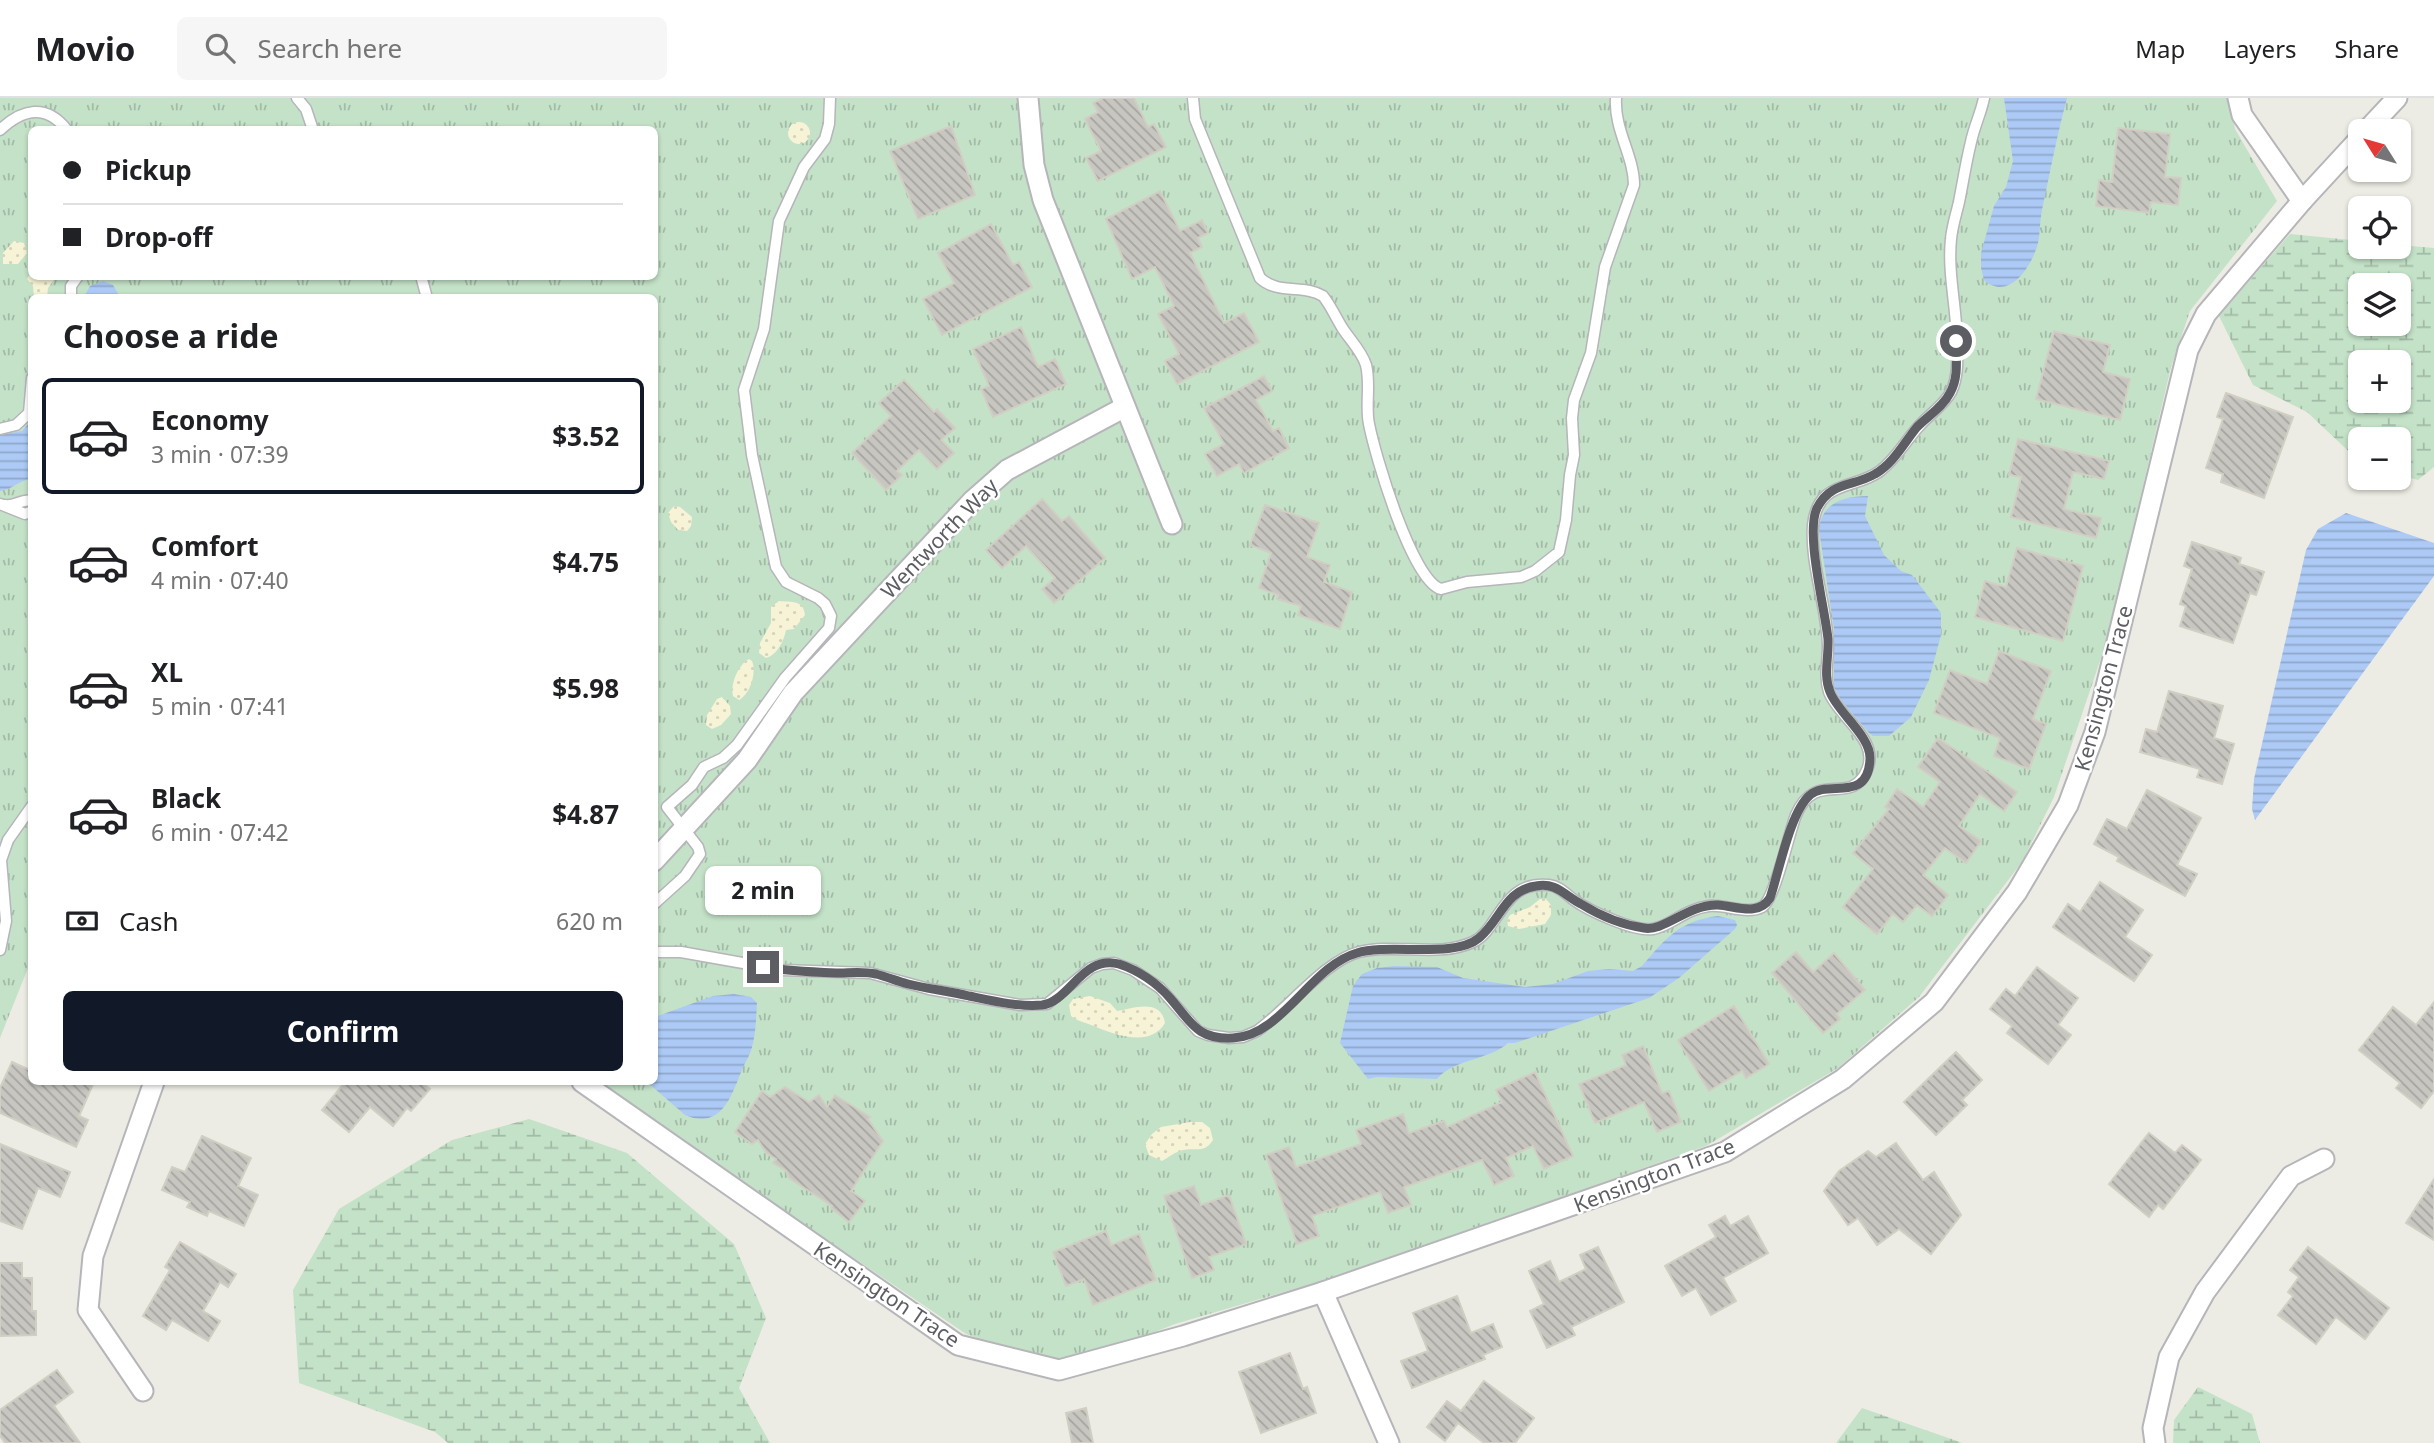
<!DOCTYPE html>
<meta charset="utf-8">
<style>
:root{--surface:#fff;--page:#f6f6f6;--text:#202124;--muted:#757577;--line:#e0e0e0;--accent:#111827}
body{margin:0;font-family:"Noto Sans",sans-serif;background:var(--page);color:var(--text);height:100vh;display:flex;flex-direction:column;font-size:26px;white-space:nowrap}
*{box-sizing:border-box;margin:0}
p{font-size:23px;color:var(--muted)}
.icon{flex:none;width:38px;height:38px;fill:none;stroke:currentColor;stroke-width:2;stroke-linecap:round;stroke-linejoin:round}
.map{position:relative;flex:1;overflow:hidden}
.sheet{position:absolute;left:28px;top:196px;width:630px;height:791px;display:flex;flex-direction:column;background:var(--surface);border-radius:10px;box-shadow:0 2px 5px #0004}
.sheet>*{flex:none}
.top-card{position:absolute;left:28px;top:28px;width:630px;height:154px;border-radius:10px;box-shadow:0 2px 5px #0004;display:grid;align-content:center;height:154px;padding:0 35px;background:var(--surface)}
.needle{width:46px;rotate:307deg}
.fabs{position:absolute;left:2348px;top:21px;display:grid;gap:14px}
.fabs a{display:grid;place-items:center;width:63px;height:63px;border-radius:10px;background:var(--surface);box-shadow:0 2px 5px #0004;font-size:35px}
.end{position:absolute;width:32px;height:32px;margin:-16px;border:9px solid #5c5e63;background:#fff;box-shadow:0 0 0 4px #fff}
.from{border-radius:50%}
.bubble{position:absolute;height:49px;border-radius:10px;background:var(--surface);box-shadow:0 2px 5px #0004;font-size:23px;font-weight:700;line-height:49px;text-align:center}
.top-card b{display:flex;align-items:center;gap:24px;height:66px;font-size:26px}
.top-card b+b{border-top:2px solid var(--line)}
.top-card i{width:18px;height:18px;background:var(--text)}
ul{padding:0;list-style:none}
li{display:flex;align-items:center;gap:21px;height:116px;margin:0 14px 10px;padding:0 21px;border:4px solid transparent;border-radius:10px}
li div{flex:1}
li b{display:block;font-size:26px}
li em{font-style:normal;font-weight:700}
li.on{border-color:var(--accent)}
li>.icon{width:63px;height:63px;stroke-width:1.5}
h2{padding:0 35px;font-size:32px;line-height:84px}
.pay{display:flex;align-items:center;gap:18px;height:77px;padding:0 35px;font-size:26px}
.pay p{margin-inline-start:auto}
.action{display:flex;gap:14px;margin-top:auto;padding:14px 35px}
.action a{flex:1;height:80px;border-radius:10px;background:var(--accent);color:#fff;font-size:28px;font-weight:700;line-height:80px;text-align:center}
header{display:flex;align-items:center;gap:42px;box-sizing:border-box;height:98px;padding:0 35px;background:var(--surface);border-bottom:2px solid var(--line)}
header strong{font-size:33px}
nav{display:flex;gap:38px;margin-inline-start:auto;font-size:24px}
.search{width:490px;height:63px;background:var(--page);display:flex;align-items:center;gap:18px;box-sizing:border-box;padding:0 24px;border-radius:10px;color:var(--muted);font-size:26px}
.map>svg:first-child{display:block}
</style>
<header>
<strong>Movio</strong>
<div class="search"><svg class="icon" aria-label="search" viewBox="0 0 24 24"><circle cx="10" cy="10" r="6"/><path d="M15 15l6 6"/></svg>Search here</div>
<nav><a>Map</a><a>Layers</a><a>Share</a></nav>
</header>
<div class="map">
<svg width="2434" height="1345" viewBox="0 0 2434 1345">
<defs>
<pattern id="grass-tufts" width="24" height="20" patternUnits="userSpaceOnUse" patternTransform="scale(1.75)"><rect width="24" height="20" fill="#c4e2c8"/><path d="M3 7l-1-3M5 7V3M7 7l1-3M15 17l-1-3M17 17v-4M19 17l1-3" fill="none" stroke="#a2baa6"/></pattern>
<pattern id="wetland-marsh" width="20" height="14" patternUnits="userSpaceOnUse" patternTransform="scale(1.75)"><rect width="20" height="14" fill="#c4e2c8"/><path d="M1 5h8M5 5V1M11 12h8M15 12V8" fill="none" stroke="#a2baa6"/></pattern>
<pattern id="sand-dots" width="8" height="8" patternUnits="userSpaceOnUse" patternTransform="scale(1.75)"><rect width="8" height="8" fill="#f6f3d6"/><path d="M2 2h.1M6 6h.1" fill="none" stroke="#d5d3ba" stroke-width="1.8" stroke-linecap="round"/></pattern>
<pattern id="water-rules" width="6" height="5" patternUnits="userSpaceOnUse" patternTransform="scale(1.75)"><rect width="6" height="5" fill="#accaf5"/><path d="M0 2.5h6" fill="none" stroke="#8fa7ca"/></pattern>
<pattern id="building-back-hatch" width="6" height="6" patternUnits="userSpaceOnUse" patternTransform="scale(1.75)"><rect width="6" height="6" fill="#c8c6c1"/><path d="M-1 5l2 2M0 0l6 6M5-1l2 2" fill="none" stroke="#a6a4a0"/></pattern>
</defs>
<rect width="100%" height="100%" fill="#edece4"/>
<path fill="url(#grass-tufts)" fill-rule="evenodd" d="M0 0H2231L2235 31 2277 103 2190 213 2171 269 2106 545 2054 699 2022 764 1919 899 1838 970 1706 1048 1338 1178 1175 1226 1059 1272 966 1236 594 984H654V200H32V860L0 940ZM32 32H654V178H32Z"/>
<g fill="url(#wetland-marsh)" fill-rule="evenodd">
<path d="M2290 136 2361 143V149H2399V147L2434 150V369L2418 382 2399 377V341H2361V365L2307 314 2253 287 2219 218ZM2361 187H2399V226H2361ZM2361 264H2399V303H2361Z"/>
<polygon points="529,1021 627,1055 734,1146 766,1220 739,1290 770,1345 448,1345 435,1334 299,1285 293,1192 339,1111 452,1042"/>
<polygon points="2198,1289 2252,1316 2260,1345 2173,1345 2174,1322"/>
<polygon points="1862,1310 1960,1344 1962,1345 1836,1345"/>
</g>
<g fill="url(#sand-dots)">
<circle cx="799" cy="35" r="11"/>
<polygon points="14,143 24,145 27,155 18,166 3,166 3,155"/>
<polygon points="31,174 32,178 56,179 48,190 47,199 34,199 33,188 27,181"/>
<polygon points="674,408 680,409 692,419 691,428 687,433 678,432 671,424 668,415"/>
<path d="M779 503C791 504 804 502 805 517L794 531 786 532C784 543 777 557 766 560L759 555 760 545 771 525V509Z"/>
<path d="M749 561 752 563C757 575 750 596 739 602L733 598C730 586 738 567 749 561Z"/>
<polygon points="722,599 730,608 731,616 721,627 712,631 706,627 707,617 717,601"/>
<polygon points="1540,801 1546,801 1551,807 1551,817 1545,826 1519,831 1508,828 1507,822 1510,817 1530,809"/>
<path d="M1090 898 1110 905 1117 913C1134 910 1161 900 1165 925 1150 951 1113 936 1091 927 1084 924 1077 923 1071 918L1069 907 1073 901Z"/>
<path d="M1190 1024H1202L1210 1030 1213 1042C1204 1056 1196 1049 1183 1052 1175 1054 1169 1059 1162 1063L1149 1057 1145 1046 1152 1036 1161 1029Z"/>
</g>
<g fill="url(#water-rules)">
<path d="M2004 0H2067C2057 37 2050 75 2042 112 2039 126 2041 141 2035 154 2027 175 2006 202 1984 182L1981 170V155L1994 108 2006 89 2013 63Z"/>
<polygon points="103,183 113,187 120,199 84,199 90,188"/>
<path d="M31 323V381C19 382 12 392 0 393V337L22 333Z"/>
<path d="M1868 398 1865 418 1884 457 1901 473 1912 477 1941 515V537L1929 582 1911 619 1889 638H1873L1869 635 1841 602 1834 589V531L1819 432C1821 405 1844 398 1868 398Z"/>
<polygon points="2346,415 2434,445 2434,478 2255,722 2252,711 2254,681 2306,452 2318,431"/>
<path d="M1718 818 1735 822 1737 827 1735 831 1679 880 1649 900 1515 945H1508C1490 962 1453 961 1437 981L1377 979 1368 981 1340 945 1353 888 1362 876 1377 870 1394 868 1437 869 1463 880 1525 889 1553 886 1588 873 1609 871 1633 873 1642 868C1666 840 1679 823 1718 818Z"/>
<path d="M734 896 751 899 757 905C756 920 756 935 752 949 750 958 744 966 741 974 731 1000 720 1032 685 1017L647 984H654L655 919 713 898Z"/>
</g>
<g fill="url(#building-back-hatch)" stroke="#d1cfc3" stroke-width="2">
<polygon points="1103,0 1134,0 1148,29 1154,26 1166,49 1098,83 1086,60 1101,53 1085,21 1098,14 1093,5"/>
<polygon points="951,28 975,97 918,121 890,53"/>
<polygon points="2118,30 2170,36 2165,79 2181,80 2178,107 2151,104 2149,115 2096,108 2099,82 2112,84"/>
<polygon points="1160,93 1180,133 1202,122 1208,135 1198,140 1202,149 1190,155 1224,225 1244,215 1259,244 1177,286 1165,263 1179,256 1158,216 1174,208 1155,169 1132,181 1106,121"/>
<polygon points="991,126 1013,167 1019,164 1032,189 942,237 923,201 954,185 938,155"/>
<polygon points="1021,229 1038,269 1055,261 1066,286 993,319 981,291 989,288 973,251"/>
<polygon points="2054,233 2110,247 2103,274 2130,281 2120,322 2036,301"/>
<polygon points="1264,278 1272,293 1256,302 1273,333 1279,330 1289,350 1244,375 1239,366 1217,378 1205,356 1224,346 1204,310"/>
<polygon points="904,282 934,314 937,311 955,330 941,342 954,355 937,371 919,352 897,373 902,377 886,392 852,355 891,318 879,305"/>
<polygon points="2226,295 2293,319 2264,400 2221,384 2223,376 2206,370 2223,321 2217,319"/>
<polygon points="2018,341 2109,363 2104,381 2073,374 2064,411 2101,420 2096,440 2011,419 2021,379 2009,377"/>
<polygon points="1042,401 1062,423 1069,418 1105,460 1054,505 1042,491 1055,480 1026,448 1002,470 986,452"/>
<polygon points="1265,407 1319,425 1307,459 1330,467 1324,484 1352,494 1340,531 1298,517 1301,508 1277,501 1278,497 1259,490 1271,455 1250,447"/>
<polygon points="2192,444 2241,460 2239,466 2264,474 2256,497 2250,495 2233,545 2180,528 2186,508 2180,506 2192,471 2184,468"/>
<polygon points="2017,450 2083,468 2063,543 1975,519 1985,483 2006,489"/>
<polygon points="1999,553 2051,573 2033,621 2046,626 2029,671 1994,658 2000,640 1934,615 1950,572 1987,586"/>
<polygon points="2169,593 2223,608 2214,640 2234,646 2222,686 2197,679 2200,671 2140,654 2146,631 2157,634"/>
<polygon points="1938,640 2017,694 2004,713 1980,696 1959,728 1981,743 1966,765 1945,750 1923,777 1948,797 1932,818 1917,807 1903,824 1893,816 1877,836 1843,809 1873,771 1853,755 1889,711 1885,709 1897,691 1923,709 1940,684 1918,669"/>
<polygon points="2147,692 2201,720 2177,767 2197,776 2185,798 2117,763 2119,759 2094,746 2107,721 2127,731"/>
<polygon points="2100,784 2143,812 2125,839 2152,857 2134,883 2053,829 2068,806 2080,814"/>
<polygon points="1796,854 1813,874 1834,855 1865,892 1837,916 1840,921 1823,935 1772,875"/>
<polygon points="2037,869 2078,900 2058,927 2071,937 2048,966 2007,935 2012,928 1990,911 2006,891 2015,898"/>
<polygon points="2434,904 2434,993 2421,1010 2396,990 2400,985 2359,952 2393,909 2416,927"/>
<polygon points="1734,908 1769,966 1746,980 1742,973 1709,993 1678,942"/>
<polygon points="1643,948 1662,995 1669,993 1681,1024 1657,1034 1644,1004 1595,1025 1579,986 1626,967 1622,957"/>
<polygon points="1956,954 1982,982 1962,1002 1967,1007 1936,1037 1904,1004"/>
<polygon points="12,964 32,973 32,984 94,984 79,1018 88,1022 76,1049 0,1015 0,990"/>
<polygon points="1535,974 1573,1058 1544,1071 1533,1048 1506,1060 1514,1078 1494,1087 1482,1062 1404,1089 1411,1107 1388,1115 1380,1094 1312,1118 1319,1138 1297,1146 1266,1057 1289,1049 1296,1069 1361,1046 1356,1032 1403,1016 1409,1035 1444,1023 1447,1029 1502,1004 1496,992"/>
<polygon points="345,984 421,984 430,991 411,1013 407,1010 393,1028 370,1009 349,1034 322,1012"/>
<polygon points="785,989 809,1004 819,997 827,1009 835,997 870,1019 868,1021 883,1043 851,1093 865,1103 849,1124 831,1110 832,1108 789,1080 786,1073 773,1065 776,1061 766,1055 758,1042 752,1046 735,1034 762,993 770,999"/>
<polygon points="2149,1035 2175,1055 2182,1047 2201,1062 2163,1111 2158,1107 2149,1119 2109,1086"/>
<polygon points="202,1038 251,1060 238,1088 258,1097 244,1128 209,1113 207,1118 187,1109 190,1104 162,1092 172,1069 185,1074"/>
<polygon points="1896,1045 1923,1082 1934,1074 1961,1117 1931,1156 1899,1131 1877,1147 1858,1120 1848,1127 1824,1093 1839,1073 1868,1053 1876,1059"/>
<polygon points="0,1046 70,1074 60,1099 38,1090 22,1131 0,1123"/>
<polygon points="2434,1081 2434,1142 2406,1125"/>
<polygon points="1194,1088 1201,1107 1229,1097 1246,1146 1209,1159 1214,1172 1192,1180 1164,1098"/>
<polygon points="1725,1118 1730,1128 1748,1118 1768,1155 1723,1180 1736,1203 1711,1217 1696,1190 1682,1198 1665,1168 1716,1139 1709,1127"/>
<polygon points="1106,1133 1111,1147 1139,1136 1156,1182 1093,1207 1084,1181 1066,1188 1053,1154"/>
<polygon points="180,1144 236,1176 228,1189 220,1184 203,1213 220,1223 208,1243 172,1222 166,1232 143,1218 170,1172 165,1169"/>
<polygon points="1598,1149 1624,1204 1571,1229 1575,1237 1547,1250 1530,1213 1544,1206 1529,1173 1550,1163 1559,1184 1586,1171 1580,1157"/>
<polygon points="2308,1149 2389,1210 2365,1241 2336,1219 2316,1246 2278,1217 2293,1198 2288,1194 2299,1179 2290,1172"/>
<polygon points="0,1165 22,1165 22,1180 32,1180 32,1213 36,1213 36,1237 0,1238"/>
<polygon points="1457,1198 1471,1235 1493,1226 1502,1249 1483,1257 1485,1261 1412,1290 1401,1263 1428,1253 1413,1215"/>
<polygon points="1290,1255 1303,1291 1307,1289 1316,1315 1261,1335 1239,1274"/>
<polygon points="57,1272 73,1294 54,1308 80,1345 5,1345 0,1338 0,1312"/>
<polygon points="1484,1283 1534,1320 1515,1345 1484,1345 1458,1325 1445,1343 1427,1329 1447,1303 1461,1313"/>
<polygon points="1086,1310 1093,1345 1072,1345 1066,1315"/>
</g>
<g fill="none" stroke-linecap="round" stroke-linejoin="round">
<g stroke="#b5b5ba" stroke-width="13">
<g id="lane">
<polyline points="297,0 306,11 313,32"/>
<path d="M1193 0 1195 21 1260 180C1278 197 1304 186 1323 198 1331 208 1336 220 1343 231 1351 243 1362 254 1366 267 1371 287 1365 307 1369 326 1375 357 1412 483 1441 491L1467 484 1521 479 1535 473 1559 454 1566 422 1570 377 1574 357 1572 320 1574 302 1591 255 1605 169 1634 87C1634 58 1614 32 1616 0"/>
<path d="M0 32C22 11 46 5 67 32"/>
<polyline points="421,178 427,200"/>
<polyline points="71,200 71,188 78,178"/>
<polyline points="0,331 16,327 29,315 32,280"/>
<polyline points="0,406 25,416 32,413"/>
<path d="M5 407C15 409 22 400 32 403"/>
<polyline points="654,806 685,778 700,756 698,749 667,709 692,687 704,669 723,660 737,647 785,580 829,530 831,518 825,506 818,500 786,484 776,469 752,357 744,292 764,231 779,123 804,69 825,41 829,26 830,0"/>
<polyline points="0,852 6,823 1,762 8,742 32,708"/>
<path d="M654 854H681L782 872 870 875 929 891 1020 907 1047 906 1091 870 1102 866 1114 865 1133 872 1160 890 1198 933 1208 937 1229 940 1243 939 1257 933C1287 912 1326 862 1359 854 1396 845 1438 860 1473 844 1500 831 1502 782 1549 787 1559 788 1566 796 1574 802 1589 813 1635 834 1653 831 1671 828 1685 811 1709 808 1725 806 1747 817 1762 809 1775 802 1789 734 1796 717 1816 670 1851 710 1867 672 1880 641 1839 620 1829 594 1824 579 1828 563 1828 548 1827 507 1810 467 1813 427 1818 381 1855 392 1880 373 1896 361 1906 342 1920 327 1930 316 1944 307 1951 294 1961 274 1956 247 1956 226 1954 198 1948 169 1951 141 1952 129 1956 117 1959 104 1963 84 1966 64 1971 44 1974 29 1981 15 1984 0"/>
</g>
</g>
<g stroke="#b5b5ba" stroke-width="23">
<g id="street">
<polyline points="1028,0 1034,67 1043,102 1172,426"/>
<polyline points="2238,0 2242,17 2302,103"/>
<polyline points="2366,33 2397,0"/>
<polyline points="654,763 747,662 793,595 973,402 1007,372 1125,309"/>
<polyline points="582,984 958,1247 1059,1272 1183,1238 1323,1194 1725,1054 1843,981 1934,904 2017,794 2068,707 2095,634 2188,252 2206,216 2302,103 2361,39"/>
<polyline points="1323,1194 1389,1345"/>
<polyline points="143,1293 88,1212 93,1158 154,984"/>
<polyline points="2155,1345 2153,1330 2169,1259 2205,1194 2291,1078 2324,1061"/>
</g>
</g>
<use href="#lane" stroke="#fff" stroke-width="10"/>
<use href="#street" stroke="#fff" stroke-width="19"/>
</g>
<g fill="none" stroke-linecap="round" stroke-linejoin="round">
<path stroke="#5c5e63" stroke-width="9" d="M763 869C787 873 811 874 836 875 849 875 863 873 876 876 887 879 897 883 908 886 928 891 949 893 969 898 993 903 1018 909 1042 907 1069 904 1083 856 1119 866 1138 872 1157 885 1170 900 1191 924 1197 942 1233 940 1282 938 1311 868 1357 855 1389 845 1454 861 1479 840 1500 823 1505 792 1536 788 1556 784 1564 797 1581 806 1599 817 1623 827 1644 830 1664 834 1688 806 1718 807 1736 808 1758 819 1770 800 1779 774 1790 714 1810 697 1828 681 1868 706 1870 661 1871 638 1838 615 1830 594 1823 577 1829 559 1828 541 1825 511 1805 435 1817 410 1831 383 1853 389 1875 376 1893 366 1904 345 1917 329 1928 318 1943 309 1950 295 1959 279 1956 261 1956 243"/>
</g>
<g text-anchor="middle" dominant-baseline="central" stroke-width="5" stroke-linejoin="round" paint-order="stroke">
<g font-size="21" fill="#5c5e63" stroke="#fff">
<text transform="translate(939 440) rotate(-46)">Wentworth Way</text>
<text transform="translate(2103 590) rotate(-75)">Kensington Trace</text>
<text transform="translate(1654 1077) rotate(-21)">Kensington Trace</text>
<text transform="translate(887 1196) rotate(34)">Kensington Trace</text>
</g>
</g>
</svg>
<div class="fabs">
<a><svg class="needle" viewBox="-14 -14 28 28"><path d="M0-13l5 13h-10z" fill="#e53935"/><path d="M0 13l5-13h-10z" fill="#757577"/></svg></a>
<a><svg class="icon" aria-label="locate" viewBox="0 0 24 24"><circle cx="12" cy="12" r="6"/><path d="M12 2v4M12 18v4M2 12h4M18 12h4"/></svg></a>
<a><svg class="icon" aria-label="layers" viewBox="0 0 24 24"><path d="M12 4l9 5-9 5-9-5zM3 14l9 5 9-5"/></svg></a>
<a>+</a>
<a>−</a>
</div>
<i class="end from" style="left:1956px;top:243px"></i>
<i class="end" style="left:763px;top:869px"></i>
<div class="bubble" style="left:705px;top:768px;width:116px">2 min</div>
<div class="top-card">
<b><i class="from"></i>Pickup</b>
<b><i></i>Drop-off</b>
</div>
<section class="sheet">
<h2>Choose a ride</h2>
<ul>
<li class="on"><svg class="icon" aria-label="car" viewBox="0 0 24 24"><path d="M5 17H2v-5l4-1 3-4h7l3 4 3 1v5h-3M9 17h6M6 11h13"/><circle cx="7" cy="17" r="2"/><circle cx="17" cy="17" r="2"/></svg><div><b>Economy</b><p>3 min · 07:39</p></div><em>$3.52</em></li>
<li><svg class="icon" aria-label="car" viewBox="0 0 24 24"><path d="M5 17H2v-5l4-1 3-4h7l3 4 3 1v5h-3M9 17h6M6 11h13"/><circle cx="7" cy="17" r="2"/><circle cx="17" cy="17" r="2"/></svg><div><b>Comfort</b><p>4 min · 07:40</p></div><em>$4.75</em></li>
<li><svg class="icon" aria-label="car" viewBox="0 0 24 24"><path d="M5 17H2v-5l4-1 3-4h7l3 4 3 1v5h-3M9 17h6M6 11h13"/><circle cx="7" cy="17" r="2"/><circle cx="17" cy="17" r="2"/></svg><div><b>XL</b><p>5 min · 07:41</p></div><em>$5.98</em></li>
<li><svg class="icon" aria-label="car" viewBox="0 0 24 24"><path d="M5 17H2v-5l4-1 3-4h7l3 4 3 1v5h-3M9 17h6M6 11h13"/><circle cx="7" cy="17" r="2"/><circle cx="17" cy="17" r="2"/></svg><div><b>Black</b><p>6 min · 07:42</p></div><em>$4.87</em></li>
</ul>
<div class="pay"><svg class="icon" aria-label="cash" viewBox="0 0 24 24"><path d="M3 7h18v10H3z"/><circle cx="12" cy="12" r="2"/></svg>Cash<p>620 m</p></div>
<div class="action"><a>Confirm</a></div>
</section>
</div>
